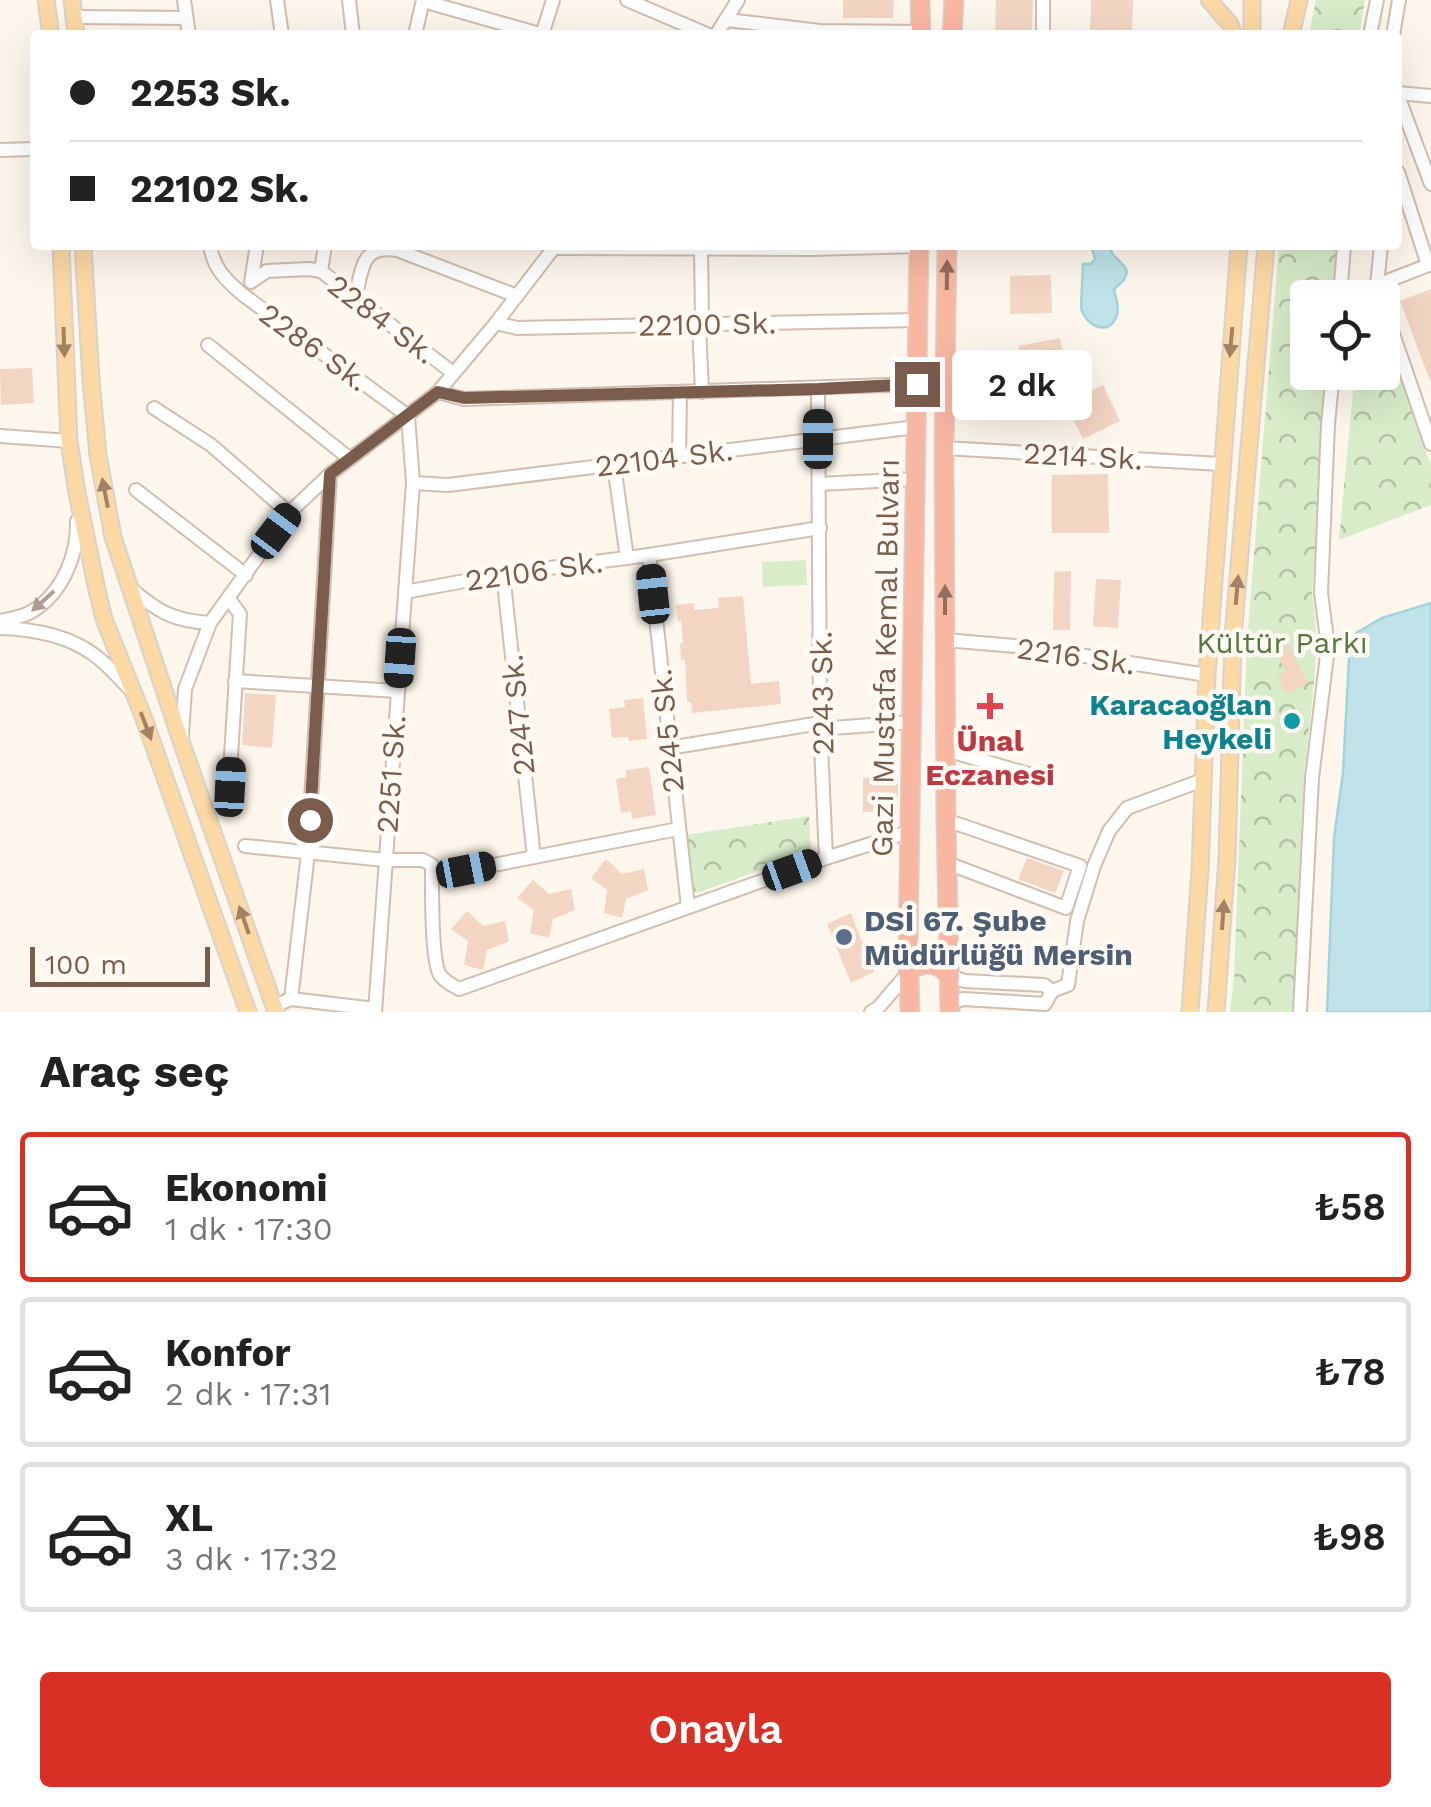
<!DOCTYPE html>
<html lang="tr">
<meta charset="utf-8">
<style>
:root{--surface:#fff;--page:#f2f2f2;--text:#222;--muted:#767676;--line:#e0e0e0;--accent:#d93025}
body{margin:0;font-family:"Work Sans",sans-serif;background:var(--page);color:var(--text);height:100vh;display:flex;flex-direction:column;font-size:38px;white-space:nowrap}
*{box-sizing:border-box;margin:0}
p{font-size:32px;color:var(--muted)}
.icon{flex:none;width:55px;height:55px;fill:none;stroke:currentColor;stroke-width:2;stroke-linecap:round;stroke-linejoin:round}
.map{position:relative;height:1012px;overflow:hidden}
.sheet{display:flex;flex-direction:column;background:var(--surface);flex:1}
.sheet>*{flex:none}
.banner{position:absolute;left:30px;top:30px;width:1372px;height:220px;border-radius:10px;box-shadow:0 10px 40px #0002;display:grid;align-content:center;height:220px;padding:0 40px;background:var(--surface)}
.fabs{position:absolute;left:1290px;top:280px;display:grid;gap:20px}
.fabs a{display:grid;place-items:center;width:110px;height:110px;border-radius:10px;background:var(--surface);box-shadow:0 10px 40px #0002;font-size:50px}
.scale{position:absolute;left:30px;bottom:25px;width:180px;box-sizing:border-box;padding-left:10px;border:5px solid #7a5c4d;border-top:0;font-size:28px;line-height:35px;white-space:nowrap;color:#7a5c4d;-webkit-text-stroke:8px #fffaf3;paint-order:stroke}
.end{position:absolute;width:45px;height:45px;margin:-22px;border:12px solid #7a5c4d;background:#fff;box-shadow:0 0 0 5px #fff}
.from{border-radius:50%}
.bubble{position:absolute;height:70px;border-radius:10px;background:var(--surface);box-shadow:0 10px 40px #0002;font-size:32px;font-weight:600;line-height:70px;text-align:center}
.car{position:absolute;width:30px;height:60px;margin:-30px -15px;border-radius:12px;box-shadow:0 0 8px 2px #0007;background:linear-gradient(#222 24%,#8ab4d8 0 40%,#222 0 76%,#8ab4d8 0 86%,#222 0)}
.banner b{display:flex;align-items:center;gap:35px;height:95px;font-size:38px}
.banner b+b{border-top:2px solid var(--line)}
.banner i{width:25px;height:25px;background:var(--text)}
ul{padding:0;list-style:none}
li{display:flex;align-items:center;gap:30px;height:150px;margin:0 20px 15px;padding:0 20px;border:5px solid var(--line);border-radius:10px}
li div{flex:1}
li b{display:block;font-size:38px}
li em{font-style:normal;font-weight:600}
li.selected{border-color:var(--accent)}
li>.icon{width:90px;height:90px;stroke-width:1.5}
h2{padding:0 40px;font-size:45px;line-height:120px}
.button{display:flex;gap:20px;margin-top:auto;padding:20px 40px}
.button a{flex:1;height:115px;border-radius:10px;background:var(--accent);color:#fff;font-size:40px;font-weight:600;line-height:115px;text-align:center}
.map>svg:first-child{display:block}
</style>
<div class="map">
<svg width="1431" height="1012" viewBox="0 0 1431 1012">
<defs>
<pattern id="park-crowns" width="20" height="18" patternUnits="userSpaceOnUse" patternTransform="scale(2.5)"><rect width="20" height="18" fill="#d8ecc9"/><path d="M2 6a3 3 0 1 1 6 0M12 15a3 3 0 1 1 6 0" fill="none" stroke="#b4c2a5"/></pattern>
</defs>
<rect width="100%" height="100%" fill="#fdf6ec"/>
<polygon fill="#d8ecc9" points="806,560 807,585 763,587 762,562"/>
<g fill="url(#park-crowns)">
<polygon points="1316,0 1365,0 1359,35 1309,35"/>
<path d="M1279 245H1337L1333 297 1308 298V372L1328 373 1312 595C1323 656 1308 719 1304 780 1299 857 1297 935 1294 1012H1230L1234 978 1247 641Z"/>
<polygon points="1400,378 1431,466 1431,505 1339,540 1353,391"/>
<polygon points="809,816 811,852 697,893 692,889 686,835"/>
</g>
<g fill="#bfe3e8" stroke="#a5d3da" stroke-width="2.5">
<path d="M1091 245H1109C1111 259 1124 260 1127 272L1124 280 1114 289C1115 297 1120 306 1117 315 1110 337 1086 327 1081 308L1083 264H1091L1095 259Z"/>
<polygon points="1431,603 1431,1012 1327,1012 1334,838 1343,773 1349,658 1356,633 1382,618"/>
</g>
<g fill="#f3d5c3">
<polygon points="843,0 894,0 893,18 843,18"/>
<polygon points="996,0 1033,0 1032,35 995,35"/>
<polygon points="1091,0 1133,0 1132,35 1090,35"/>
<polygon points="1051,275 1052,313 1010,314 1010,276"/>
<polygon points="1431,289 1431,381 1430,381 1400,301"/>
<polygon points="1060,338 1067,378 1026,386 1019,346"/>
<polygon points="32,368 34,403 1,405 0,369"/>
<polygon points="1103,385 1120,421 1083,439 1065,403"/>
<polygon points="1108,474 1109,533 1052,533 1052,475"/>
<polygon points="1071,571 1070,630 1053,630 1054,572"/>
<polygon points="1096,579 1121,580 1118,628 1093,626"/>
<polygon points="743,596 751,684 779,681 781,704 692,713 691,702 687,702 685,659 681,660 680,643 683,643 681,621 678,621 676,605 694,603 694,610 719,608 718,598"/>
<polygon points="1283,634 1308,683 1286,694 1277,676 1286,672 1269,640"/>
<polygon points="245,693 276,695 272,748 242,745"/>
<polygon points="643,698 647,739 629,741 628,737 612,738 609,709 625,707 624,700"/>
<polygon points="649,767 656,815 632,819 631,811 621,813 616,779 626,777 626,770"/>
<polygon points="898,777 898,811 863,812 863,778"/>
<polygon points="1027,858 1064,871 1055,893 1018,879"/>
<polygon points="606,859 622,874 644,869 648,890 626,899 622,918 604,913 607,890 591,878"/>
<polygon points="533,880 549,894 571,889 575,910 553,919 549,938 530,933 534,910 517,898"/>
<polygon points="467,911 483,926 505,921 509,941 487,950 483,970 464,965 468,941 451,929"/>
<polygon points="851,913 874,972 851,983 827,924"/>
</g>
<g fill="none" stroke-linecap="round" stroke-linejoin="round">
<g stroke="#d1beb0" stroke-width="16">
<g id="minor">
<polyline points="184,0 189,35"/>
<polyline points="277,0 282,35"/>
<polyline points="349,0 353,35"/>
<polyline points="627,0 709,35"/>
<polyline points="423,1 543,35"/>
<polyline points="74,17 186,18"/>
<polyline points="727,20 820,31 921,32"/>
<polyline points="415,35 423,0"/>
<polyline points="542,35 553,0"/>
<polyline points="716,35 738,0"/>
<polyline points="1043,35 1043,0"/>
<polyline points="1370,35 1377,0"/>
<polyline points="1393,35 1399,0"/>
<polyline points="1398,93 1431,96"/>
<polyline points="1398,96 1431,184"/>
<polyline points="0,150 35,149"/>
<polyline points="1398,172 1428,265"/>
<path d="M210 245C213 268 226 280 242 294L408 416"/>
<polyline points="553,248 812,249 919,246"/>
<polyline points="701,249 702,319 699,324 702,392"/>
<polyline points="321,271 325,245"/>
<polyline points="252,281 267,271 309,269 321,271 453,373"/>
<polyline points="251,282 257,245"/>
<polyline points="1377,285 1431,264"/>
<polyline points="1379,290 1377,285 1381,245"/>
<path d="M355 298C363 269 360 245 397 250L517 296"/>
<polyline points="1340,298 1344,245"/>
<polyline points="1382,302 1431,444"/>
<polyline points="496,323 517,328 917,320"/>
<polyline points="208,345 350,459"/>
<polyline points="818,389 820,723 826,858"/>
<polyline points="438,392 464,399 917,384"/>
<polyline points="154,408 211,445 289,513"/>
<polyline points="0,436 69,441"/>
<polyline points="944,448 1221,464"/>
<polyline points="679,457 680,393"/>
<polyline points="614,465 627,558"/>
<polyline points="413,483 448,485 916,427"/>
<polyline points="819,484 916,479"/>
<polyline points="136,490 246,575"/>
<polyline points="649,555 688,907"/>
<polyline points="503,574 534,857"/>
<path d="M129 587C157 611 173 621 210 623"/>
<polyline points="405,592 503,574 649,555 820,528"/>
<polyline points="229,599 240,614 229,787"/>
<path d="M0 621C10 619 22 617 31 612 62 594 78 555 77 521"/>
<path d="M0 628C31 629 67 635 93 654 106 663 118 677 129 688"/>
<polyline points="945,640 1027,647 1207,675"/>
<polyline points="235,681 397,691"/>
<polyline points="182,735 185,689 210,623 289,513 330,474 438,392 496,323 556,245"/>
<polyline points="669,748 820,723 832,728 912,722"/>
<polyline points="946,750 1035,776"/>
<polyline points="946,820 1080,866 1066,908 947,863"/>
<path d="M245 846 385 860H423L432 865C432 886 431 960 440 975 445 982 452 985 459 989L826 858 909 832"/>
<polyline points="432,877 678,829"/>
<polyline points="950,976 965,981 1044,985 1052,991 1068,985 1077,921 1094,866 1109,831 1127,808 1203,780"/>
<polyline points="291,999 308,853 330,474"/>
<polyline points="950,1004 963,999 1045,1004 1052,991"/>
<polyline points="274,1006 291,999 375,1009"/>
<polyline points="375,1012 413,483 408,416"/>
<polyline points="871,1012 878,1008 908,973"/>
<polyline points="1300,1012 1312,778 1328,647 1321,593 1328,424 1333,372"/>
</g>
</g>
<g stroke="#dad1cd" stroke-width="19">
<g id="major">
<polyline points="46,0 51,35"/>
<polyline points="72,0 76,35"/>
<polyline points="1209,0 1230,24 1234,35"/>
<polyline points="1252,35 1252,0"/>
<polyline points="1291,35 1299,0"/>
<polyline points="61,245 69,441 77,493 97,590 104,619 143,716 248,1012"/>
<polyline points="83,245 91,380 98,455 113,537 181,741 276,1012"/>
<polyline points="1190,1012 1200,870 1207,675 1239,245"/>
<polyline points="1216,1012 1227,859 1233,637 1266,245"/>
</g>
</g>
<g stroke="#dad1cd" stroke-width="21">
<g id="highway">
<polyline points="920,0 921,35"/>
<polyline points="952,35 954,0"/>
<polyline points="947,245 944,448 946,820 950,1012"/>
<path d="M908 973C922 960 938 962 950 976"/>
<polyline points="910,1012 908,944 919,245"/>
</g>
</g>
<use href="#minor" stroke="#fff" stroke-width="12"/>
<use href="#major" stroke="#fbd9a5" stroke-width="15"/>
<use href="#highway" stroke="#f7b7a3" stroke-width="18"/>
</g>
<defs><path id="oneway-solid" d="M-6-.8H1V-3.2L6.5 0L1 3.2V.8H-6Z" transform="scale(2.5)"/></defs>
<g fill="#936e5e">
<use href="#oneway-solid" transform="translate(947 275) rotate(-89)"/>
<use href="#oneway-solid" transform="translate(945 600) rotate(-90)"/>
</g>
<g fill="#a18267">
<use href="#oneway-solid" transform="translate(64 342) rotate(88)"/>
<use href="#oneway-solid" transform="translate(1231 342) rotate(95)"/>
<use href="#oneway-solid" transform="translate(105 493) rotate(-101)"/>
<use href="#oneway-solid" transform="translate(1237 590) rotate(-85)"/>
<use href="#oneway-solid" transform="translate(146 726) rotate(69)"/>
<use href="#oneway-solid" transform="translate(1223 915) rotate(-86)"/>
<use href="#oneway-solid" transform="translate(244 920) rotate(-109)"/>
</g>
<use fill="#af9d94" href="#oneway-solid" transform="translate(43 601) rotate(138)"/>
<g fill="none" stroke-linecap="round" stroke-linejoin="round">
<polyline stroke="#7a5c4d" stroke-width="12" points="310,820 330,474 438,392 464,398 818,389 917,384"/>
</g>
<path fill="#e0444e" stroke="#fffaf3" stroke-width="4" d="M985 691h10v10h10v10h-10v10h-10v-10h-10v-10h10z"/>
<circle fill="#0f9aa8" stroke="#fffaf3" stroke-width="4" cx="1292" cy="721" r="10"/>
<circle fill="#5c6f8a" stroke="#fffaf3" stroke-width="4" cx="844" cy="937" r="10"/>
<g text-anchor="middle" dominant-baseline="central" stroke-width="9" stroke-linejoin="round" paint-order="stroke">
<g font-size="30" fill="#7a5c4d" stroke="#fffaf3">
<text transform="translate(382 319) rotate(37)">2284 Sk.</text>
<text transform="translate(707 324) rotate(-1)">22100 Sk.</text>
<text transform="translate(314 347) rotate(36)">2286 Sk.</text>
<text transform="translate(1083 456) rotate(3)">2214 Sk.</text>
<text transform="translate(664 458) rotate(-7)">22104 Sk.</text>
<text transform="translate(534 571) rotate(-8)">22106 Sk.</text>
<text transform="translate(1076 656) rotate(8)">2216 Sk.</text>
<text transform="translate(885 658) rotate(-89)">Gazi Mustafa Kemal Bulvarı</text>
<text transform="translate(822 693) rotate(-91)">2243 Sk.</text>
<text transform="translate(518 715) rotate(-96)">2247 Sk.</text>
<text transform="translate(667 731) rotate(-96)">2245 Sk.</text>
<text transform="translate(391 774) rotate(-86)">2251 Sk.</text>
</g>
<g font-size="30" fill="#537a41" stroke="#fffaf3">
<text x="1282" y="642">Kültür Parkı</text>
</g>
<g font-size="30" font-weight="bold" fill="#0d838f" stroke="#fffaf3" text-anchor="end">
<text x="1272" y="704">Karacaoğlan<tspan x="1272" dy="34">Heykeli</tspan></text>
</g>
<g font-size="30" font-weight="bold" fill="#be3a42" stroke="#fffaf3">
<text x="990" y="740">Ünal<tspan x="990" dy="34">Eczanesi</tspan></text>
</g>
<g font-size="30" font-weight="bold" fill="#4e5e75" stroke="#fffaf3" text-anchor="start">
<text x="864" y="920">DSİ 67. Şube<tspan x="864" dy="34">Müdürlüğü Mersin</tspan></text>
</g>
</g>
</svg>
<div class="fabs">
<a><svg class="icon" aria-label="locate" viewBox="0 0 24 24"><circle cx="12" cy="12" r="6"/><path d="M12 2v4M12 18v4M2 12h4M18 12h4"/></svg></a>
</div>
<div class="scale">100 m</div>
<i class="end from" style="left:310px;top:820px"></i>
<i class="end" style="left:917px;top:384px"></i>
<div class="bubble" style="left:952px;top:350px;width:140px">2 dk</div>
<i class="car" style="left:818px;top:439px;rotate:0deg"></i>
<i class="car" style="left:276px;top:531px;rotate:37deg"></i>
<i class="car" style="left:653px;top:594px;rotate:354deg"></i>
<i class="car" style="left:400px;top:658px;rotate:184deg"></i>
<i class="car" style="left:230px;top:787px;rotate:3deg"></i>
<i class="car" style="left:466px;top:870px;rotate:79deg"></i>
<i class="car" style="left:792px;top:870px;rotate:70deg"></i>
<div class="banner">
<b><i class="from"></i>2253 Sk.</b>
<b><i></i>22102 Sk.</b>
</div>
</div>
<section class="sheet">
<h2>Araç seç</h2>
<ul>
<li class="selected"><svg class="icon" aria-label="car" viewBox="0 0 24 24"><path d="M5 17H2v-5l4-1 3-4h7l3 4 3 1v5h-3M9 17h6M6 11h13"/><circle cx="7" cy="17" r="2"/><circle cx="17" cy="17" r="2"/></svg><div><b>Ekonomi</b><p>1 dk · 17:30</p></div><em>₺58</em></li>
<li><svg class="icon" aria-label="car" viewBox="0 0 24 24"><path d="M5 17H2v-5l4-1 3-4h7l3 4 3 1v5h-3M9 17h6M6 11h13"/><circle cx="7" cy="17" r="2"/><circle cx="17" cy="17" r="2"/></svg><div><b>Konfor</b><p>2 dk · 17:31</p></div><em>₺78</em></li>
<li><svg class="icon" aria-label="car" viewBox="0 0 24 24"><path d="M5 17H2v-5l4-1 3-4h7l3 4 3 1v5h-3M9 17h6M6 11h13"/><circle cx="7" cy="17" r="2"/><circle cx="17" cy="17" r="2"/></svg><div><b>XL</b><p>3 dk · 17:32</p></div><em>₺98</em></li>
</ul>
<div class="button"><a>Onayla</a></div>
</section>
